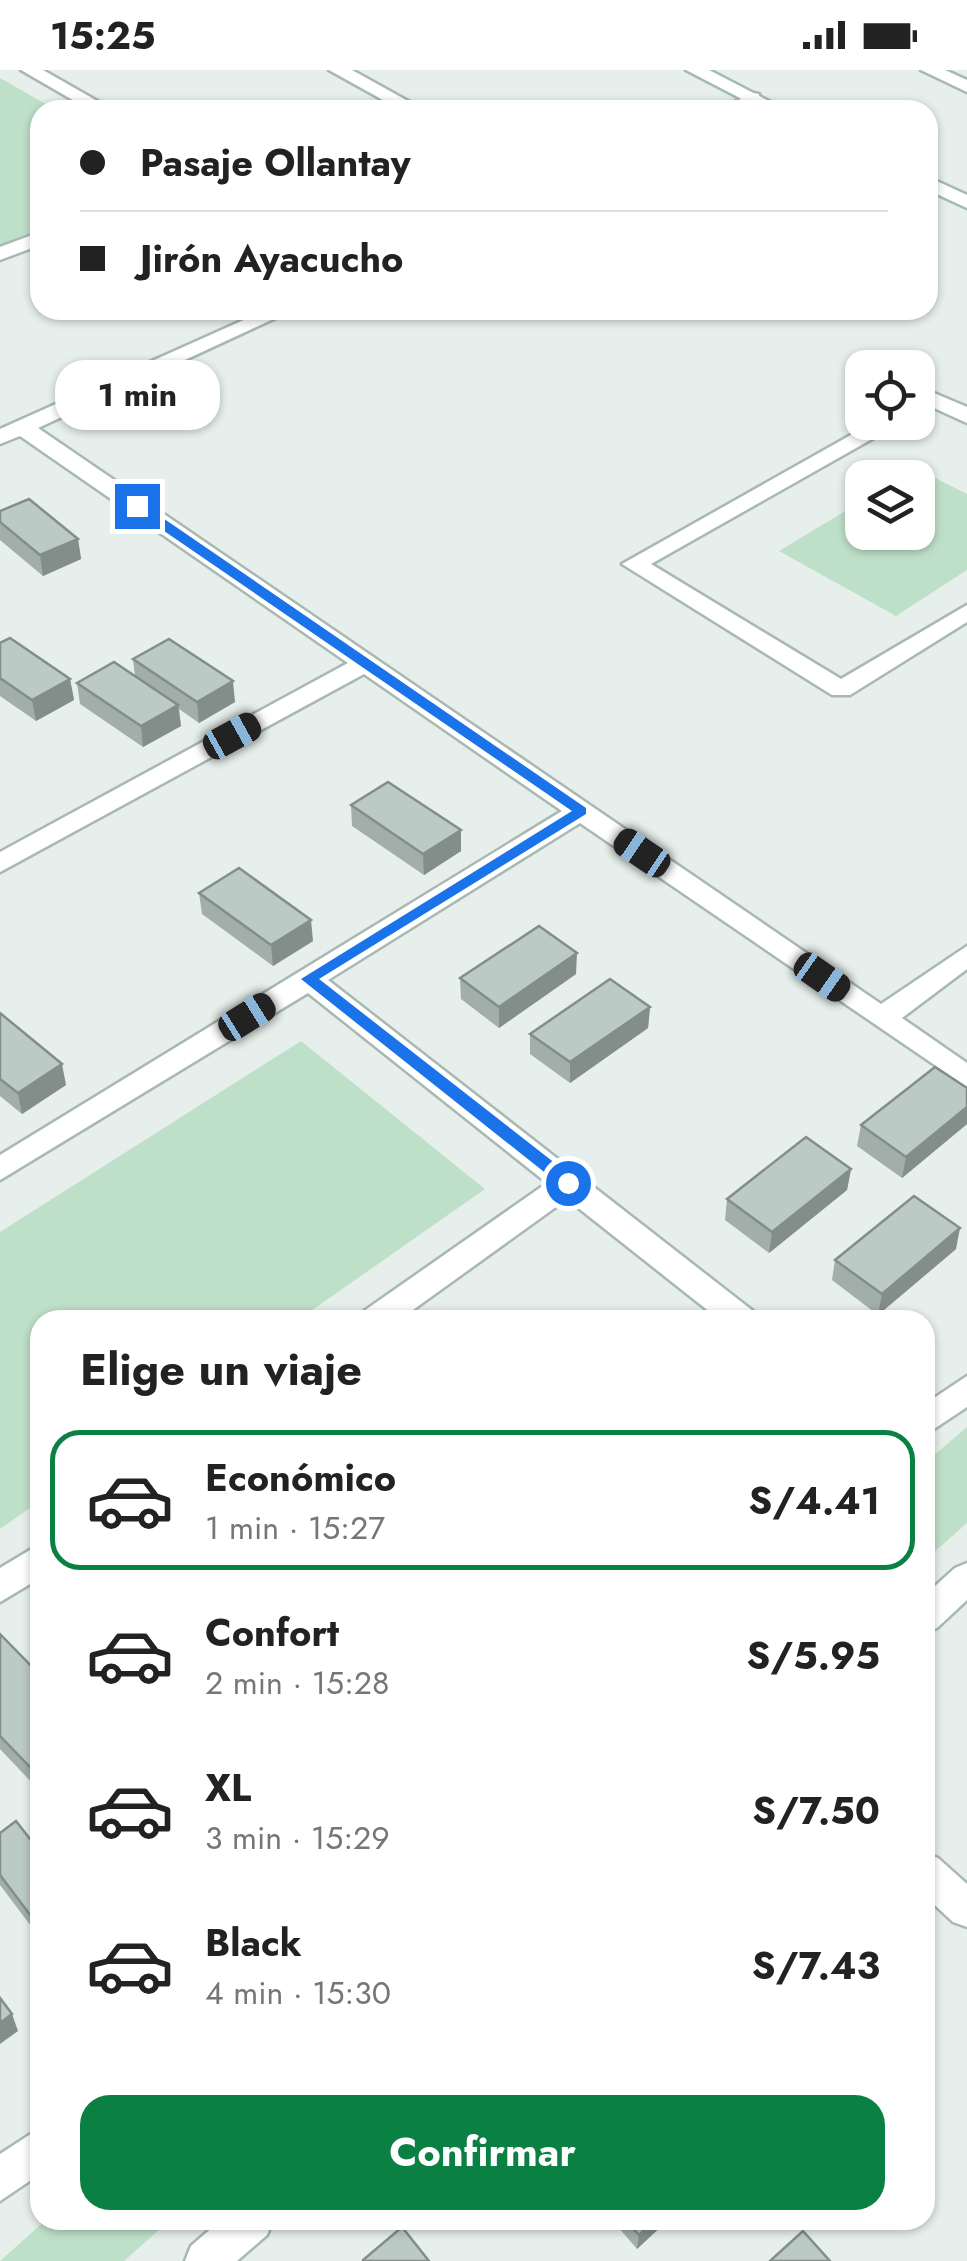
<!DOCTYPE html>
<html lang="es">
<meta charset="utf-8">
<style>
:root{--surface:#fff;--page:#f2f2f2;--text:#222;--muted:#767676;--line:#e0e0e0;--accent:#0b8043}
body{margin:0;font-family:Jost,sans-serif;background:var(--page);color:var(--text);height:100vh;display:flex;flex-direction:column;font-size:38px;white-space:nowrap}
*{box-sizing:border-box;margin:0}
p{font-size:32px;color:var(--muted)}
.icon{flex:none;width:55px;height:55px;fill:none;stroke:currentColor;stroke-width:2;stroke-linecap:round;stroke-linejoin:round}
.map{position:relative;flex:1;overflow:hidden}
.details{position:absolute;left:30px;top:1240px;width:905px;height:920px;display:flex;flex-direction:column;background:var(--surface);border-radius:30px;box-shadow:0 2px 8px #0004}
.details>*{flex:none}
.top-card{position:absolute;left:30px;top:30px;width:908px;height:220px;border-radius:30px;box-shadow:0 2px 8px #0004;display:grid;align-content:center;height:220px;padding:0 50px;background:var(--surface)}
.tools{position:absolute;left:845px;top:280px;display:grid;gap:20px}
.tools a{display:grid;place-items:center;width:90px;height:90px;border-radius:20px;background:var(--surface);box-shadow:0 2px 8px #0004;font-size:50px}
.end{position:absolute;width:45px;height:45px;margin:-22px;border:12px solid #1a73e8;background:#fff;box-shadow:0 0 0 5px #fff}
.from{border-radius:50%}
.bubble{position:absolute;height:70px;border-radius:30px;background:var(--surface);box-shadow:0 2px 8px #0004;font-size:32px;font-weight:700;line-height:70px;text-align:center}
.car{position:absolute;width:30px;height:60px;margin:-30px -15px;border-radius:12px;box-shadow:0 0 8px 2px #0007;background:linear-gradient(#222 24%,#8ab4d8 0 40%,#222 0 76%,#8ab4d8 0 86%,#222 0)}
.top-card b{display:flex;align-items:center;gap:35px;height:95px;font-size:38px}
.top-card b+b{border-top:2px solid var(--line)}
.top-card i{width:25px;height:25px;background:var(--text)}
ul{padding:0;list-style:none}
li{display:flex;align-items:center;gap:30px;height:140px;margin:0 20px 15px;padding:0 30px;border:5px solid transparent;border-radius:30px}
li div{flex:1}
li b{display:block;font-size:38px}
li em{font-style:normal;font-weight:700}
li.on{border-color:var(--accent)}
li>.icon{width:90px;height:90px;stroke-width:1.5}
h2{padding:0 50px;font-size:45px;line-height:120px}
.button{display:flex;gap:20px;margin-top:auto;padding:20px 50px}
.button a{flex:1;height:115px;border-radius:30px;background:var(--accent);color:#fff;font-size:40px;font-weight:700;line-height:115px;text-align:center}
.status{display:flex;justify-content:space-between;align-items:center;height:70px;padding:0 50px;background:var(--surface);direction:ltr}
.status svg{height:28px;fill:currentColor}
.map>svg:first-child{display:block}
</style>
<div class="status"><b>15:25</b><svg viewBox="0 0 49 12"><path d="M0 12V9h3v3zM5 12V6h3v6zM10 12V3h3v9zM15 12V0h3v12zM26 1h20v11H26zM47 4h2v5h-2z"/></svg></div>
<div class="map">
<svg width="967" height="2191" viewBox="0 0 967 2191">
<rect width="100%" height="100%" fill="#e6efeb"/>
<g fill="#bfe0c8">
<polygon points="0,8 56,40 40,40 40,159 0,175"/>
<polygon points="917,399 967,424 967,500 896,546 779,481 862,431 862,462 918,462 918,408 903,407"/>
<polygon points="301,971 485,1119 298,1250 40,1250 40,1431 0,1459 0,1162"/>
<polygon points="967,1357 967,1453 925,1490 925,1393"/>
<polygon points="46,2150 170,2150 124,2191 0,2191"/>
</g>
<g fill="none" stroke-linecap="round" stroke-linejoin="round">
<g stroke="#a8b8b2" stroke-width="5">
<g id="street">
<polygon points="21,0 43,0 113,40 90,40"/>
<polygon points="329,0 352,0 424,40 401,40"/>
<polygon points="921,0 945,0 967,10 967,22"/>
<polygon points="753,23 759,24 759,32 742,40 718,40"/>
<polygon points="40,162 40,175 0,190 0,177"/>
<polygon points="266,240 293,240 38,358 881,934 967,876 967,899 902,948 967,993 967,1017 580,753 328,910 753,1241 758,1250 720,1250 567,1129 399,1250 359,1250 364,1241 547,1113 308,923 0,1110 0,1085 562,741 364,604 0,802 0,782 348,593 20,366 0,374 0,359"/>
<polygon points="934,323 967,337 967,353 934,338 918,344 918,329"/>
<polygon points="874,352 902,352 651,494 841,609 967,535 967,552 850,625 832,625 622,494"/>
<polygon points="967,1306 967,1337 925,1365 925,1334"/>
<polygon points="40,1474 40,1508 0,1532 0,1498"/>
<polygon points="967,1493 967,1530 937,1558 925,1562 925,1525 955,1498"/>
<polygon points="925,1783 938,1788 967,1814 967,1857 953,1852 925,1826"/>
<polygon points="40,2058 40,2104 0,2131 0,2084"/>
<polygon points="221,2150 273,2150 267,2165 237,2191 185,2191 191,2176"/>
</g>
</g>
<g stroke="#a4bbb3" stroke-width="5">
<g id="secondary">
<polygon points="686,0 709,0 786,40 763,40"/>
<polygon points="928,107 967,125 967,138 928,120"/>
</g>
</g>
<use href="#street" fill="#fff" fill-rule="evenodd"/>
<use href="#secondary" fill="#fff" fill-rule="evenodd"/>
</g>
<g fill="#a1aea9">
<polygon points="0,441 78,469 81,489 43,506 0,470"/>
<polygon points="0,573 70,609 74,630 36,651 0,626"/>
<polygon points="133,589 235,632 199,653 179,639 181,656 143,677 80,634 77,613 135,606"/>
<polygon points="351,735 461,781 424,805 352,756"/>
<polygon points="199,823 313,871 273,896 202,844"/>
<polygon points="576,904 499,958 461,929 460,908"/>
<polygon points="650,937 648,958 570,1013 530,984 530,964"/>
<polygon points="0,943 66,1015 22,1044 0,1026"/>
<polygon points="967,1018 967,1054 902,1108 857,1076 861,1055"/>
<polygon points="851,1099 847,1120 769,1183 725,1150 727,1129"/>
<polygon points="956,1179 878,1245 832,1210 835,1190"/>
<polygon points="0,1564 40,1605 40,1713 36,1717 0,1679"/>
<polygon points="0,1763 40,1782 40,1868 0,1815"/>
<polygon points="612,2150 668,2150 637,2179"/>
</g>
<g fill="#838d89">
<polygon points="78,469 81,489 43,506 40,485"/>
<polygon points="70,609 74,630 36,651 32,630"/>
<polygon points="233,611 235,632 199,653 197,632"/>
<polygon points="178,635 181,656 143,677 141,656"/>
<polygon points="461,760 461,781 424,805 423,784"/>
<polygon points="311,850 313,871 273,896 271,875"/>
<polygon points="577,883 576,904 499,958 499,937"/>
<polygon points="650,937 648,958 570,1013 570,992"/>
<polygon points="62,994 66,1015 22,1044 18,1023"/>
<polygon points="967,1037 967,1054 902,1108 906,1087"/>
<polygon points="851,1099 847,1120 769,1183 772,1162"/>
<polygon points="960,1158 956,1179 878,1245 882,1224"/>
<polygon points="40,1691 40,1713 36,1717 31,1698"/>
<polygon points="12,1944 18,1961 0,1974 0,1953"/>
<polygon points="654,2150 668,2150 637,2179 639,2165"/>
</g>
<g fill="#bbcac4" stroke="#838d89" stroke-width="2.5">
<polygon points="29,429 78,469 40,485 0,452 0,441"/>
<polygon points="10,568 70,609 32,630 0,608 0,573"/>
<polygon points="169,569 233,611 197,632 133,589"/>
<polygon points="114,592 178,635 141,656 77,613"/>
<polygon points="388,712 461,760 423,784 351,735"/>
<polygon points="239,798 311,850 271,875 199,823"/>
<polygon points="539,856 577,883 499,937 460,908"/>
<polygon points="610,909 650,937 570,992 530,964"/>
<polygon points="0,943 62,994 18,1023 0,1009"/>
<polygon points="935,997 967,1018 967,1037 906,1087 861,1055"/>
<polygon points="806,1067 851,1099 772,1162 727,1129"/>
<polygon points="914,1126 960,1158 882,1224 835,1190"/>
<polygon points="0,1564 40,1605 40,1691 31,1698 0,1666"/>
<polygon points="16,1751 40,1782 40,1858 0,1805 0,1763"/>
<polygon points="0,1928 12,1944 0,1953"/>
<polygon points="626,2150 654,2150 639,2165"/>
<polygon points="402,2157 429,2191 363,2191 363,2190"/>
<polygon points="803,2161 830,2191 770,2191"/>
</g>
<polygon fill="#1a73e8" points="132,433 141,433 586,738 586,744 319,909 574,1108 574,1117 563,1117 301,909 572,741 132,439"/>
</svg>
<div class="tools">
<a><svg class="icon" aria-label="locate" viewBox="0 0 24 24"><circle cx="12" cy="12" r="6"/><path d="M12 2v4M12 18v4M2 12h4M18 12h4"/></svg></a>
<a><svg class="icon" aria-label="layers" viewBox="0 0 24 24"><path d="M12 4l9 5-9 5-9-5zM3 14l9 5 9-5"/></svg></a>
</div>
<i class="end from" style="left:568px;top:1113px"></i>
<i class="end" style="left:137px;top:436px"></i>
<div class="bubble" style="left:55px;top:290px;width:165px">1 min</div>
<i class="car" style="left:232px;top:666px;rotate:61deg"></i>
<i class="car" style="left:642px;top:783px;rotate:304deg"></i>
<i class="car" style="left:822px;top:907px;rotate:125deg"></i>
<i class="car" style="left:247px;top:947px;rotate:58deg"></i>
<div class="top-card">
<b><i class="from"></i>Pasaje Ollantay</b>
<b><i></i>Jirón Ayacucho</b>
</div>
<section class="details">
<h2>Elige un viaje</h2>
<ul>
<li class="on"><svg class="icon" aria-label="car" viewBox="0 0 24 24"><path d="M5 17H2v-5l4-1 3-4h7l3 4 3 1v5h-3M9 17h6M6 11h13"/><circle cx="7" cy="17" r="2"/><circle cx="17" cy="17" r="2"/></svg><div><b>Económico</b><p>1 min · 15:27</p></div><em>S/4.41</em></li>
<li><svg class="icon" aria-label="car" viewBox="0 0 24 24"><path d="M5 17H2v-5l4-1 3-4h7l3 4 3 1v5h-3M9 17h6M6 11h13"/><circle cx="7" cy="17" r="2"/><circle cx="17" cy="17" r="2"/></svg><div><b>Confort</b><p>2 min · 15:28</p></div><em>S/5.95</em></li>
<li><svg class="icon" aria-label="car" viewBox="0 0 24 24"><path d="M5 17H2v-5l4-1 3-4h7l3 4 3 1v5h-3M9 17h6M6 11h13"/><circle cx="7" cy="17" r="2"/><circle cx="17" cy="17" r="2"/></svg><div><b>XL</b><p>3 min · 15:29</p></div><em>S/7.50</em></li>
<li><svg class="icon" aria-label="car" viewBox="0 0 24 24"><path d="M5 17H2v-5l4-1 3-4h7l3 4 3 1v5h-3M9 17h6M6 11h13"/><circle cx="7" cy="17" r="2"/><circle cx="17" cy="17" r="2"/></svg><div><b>Black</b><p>4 min · 15:30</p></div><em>S/7.43</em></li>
</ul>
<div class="button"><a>Confirmar</a></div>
</section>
</div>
